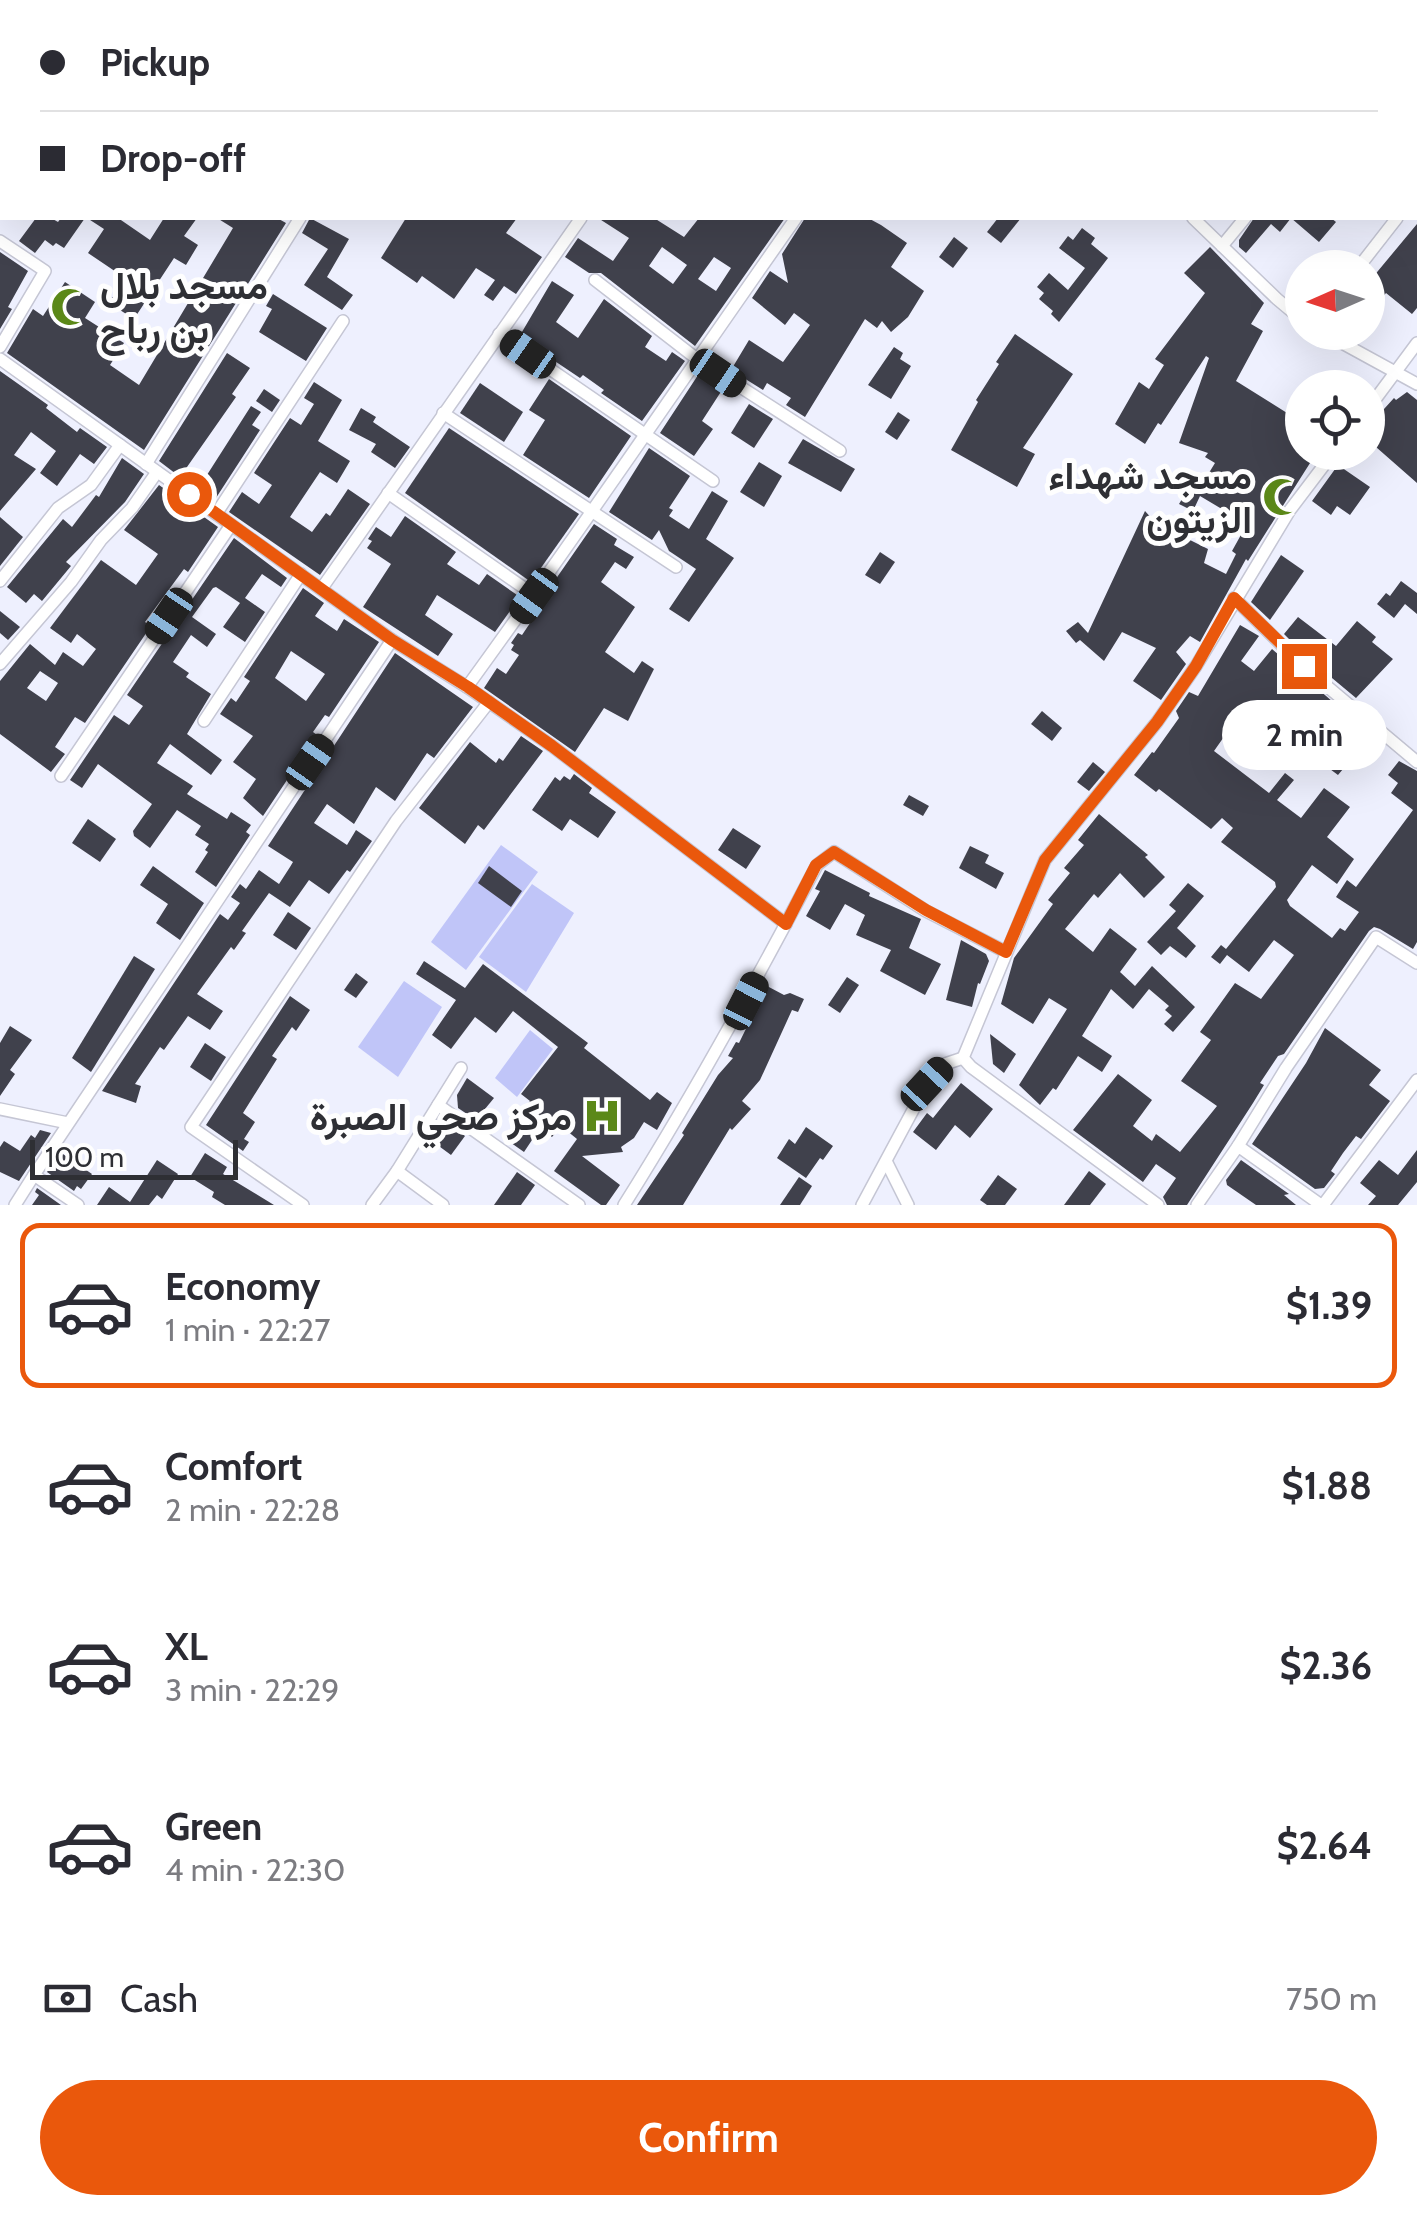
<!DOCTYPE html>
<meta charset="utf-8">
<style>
:root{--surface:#fff;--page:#f2f2f3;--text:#2b2b33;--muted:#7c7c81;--line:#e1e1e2;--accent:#ea580c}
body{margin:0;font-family:Cabin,Vazirmatn,sans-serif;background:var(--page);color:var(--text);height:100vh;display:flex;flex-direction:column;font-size:38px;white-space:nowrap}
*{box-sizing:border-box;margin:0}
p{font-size:32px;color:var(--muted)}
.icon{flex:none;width:55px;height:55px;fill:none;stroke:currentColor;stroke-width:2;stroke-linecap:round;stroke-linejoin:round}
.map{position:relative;height:1205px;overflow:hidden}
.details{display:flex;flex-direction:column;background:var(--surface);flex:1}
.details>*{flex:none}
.top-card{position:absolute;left:0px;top:0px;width:1418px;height:220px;box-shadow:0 10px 40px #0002;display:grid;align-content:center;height:220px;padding:0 40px;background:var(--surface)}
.needle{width:65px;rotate:267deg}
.buttons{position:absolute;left:1285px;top:250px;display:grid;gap:20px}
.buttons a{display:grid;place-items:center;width:100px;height:100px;border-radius:50%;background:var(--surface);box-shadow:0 10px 40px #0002;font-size:50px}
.scale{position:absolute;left:30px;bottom:25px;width:208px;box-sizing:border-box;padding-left:10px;border:5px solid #2e2f34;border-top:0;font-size:28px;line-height:35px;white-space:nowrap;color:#2e2f34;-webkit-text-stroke:8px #fefefe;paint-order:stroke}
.end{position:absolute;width:45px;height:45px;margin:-22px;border:12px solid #ea580c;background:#fff;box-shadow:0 0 0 5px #fff}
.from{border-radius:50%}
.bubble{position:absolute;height:70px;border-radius:35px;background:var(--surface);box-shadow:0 10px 40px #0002;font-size:32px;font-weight:800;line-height:70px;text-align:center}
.car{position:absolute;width:30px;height:60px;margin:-30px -15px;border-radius:12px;box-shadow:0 0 8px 2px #0007;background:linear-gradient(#222 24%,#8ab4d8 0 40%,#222 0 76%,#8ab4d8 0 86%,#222 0)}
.top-card b{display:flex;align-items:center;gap:35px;height:95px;font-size:38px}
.top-card b+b{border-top:2px solid var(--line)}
.top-card i{width:25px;height:25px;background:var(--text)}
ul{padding:18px 0 0;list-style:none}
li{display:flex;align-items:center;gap:30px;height:165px;margin:0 20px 15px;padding:0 20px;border:5px solid transparent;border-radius:20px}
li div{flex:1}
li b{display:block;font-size:38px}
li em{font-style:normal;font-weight:800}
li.selected{border-color:var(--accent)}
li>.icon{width:90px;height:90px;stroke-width:1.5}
.pay{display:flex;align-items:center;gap:25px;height:110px;padding:0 40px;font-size:38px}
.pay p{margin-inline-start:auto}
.action{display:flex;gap:20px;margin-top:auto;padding:20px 40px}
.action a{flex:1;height:115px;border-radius:60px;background:var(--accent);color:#fff;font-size:40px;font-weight:800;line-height:115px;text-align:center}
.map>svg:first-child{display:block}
</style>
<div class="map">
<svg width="1417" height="1205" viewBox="0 0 1417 1205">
<rect width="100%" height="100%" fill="#eef0fe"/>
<g fill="#c0c5f8">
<polygon points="501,845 538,872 466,970 431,942"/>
<polygon points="532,884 574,913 526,992 479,957"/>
<polygon points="404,981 442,1007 398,1077 358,1047"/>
<polygon points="530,1030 553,1049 517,1097 495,1078"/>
</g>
<g fill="#40414c" fill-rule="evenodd">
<polygon points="36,218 51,218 58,222 61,218 85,218 64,248 56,243 53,246 45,240 35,253 19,241"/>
<polygon points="87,218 118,218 150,240 164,218 197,218 184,236 198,245 186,265 174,258 134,319 109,303 125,278 88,253 104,229"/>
<polygon points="217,218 277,218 286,223 144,450 7,353 33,309 43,316 65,282 95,302 85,318 124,343 110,365 139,385 233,228"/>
<polygon points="310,218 349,239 327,277 353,295 342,310 304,285 328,249 302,233"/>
<polygon points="406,218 517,218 506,233 542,257 516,294 504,286 493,301 484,295 495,280 476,268 454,299 422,276 417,283 381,258"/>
<path d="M598 218H654L684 237 699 218H785L695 346 601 273H589L565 257 578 238 613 261 629 238ZM662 247 687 265 673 284 649 266ZM714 257 731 268 716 291 698 279Z"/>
<polygon points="805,218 868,218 881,225 907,243 891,267 924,291 908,317 891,332 882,321 877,328 865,319 805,417 786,405 791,398 767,383 763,390 731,370 749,340 783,362 810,325 794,313 785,325 752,298 770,271 788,283 782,254"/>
<polygon points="998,218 1021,218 1001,243 987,232"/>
<polygon points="1254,218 1331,218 1336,222 1319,242 1291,218 1280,232 1271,224 1246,253 1239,247 1239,240"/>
<polygon points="1417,224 1417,308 1412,314 1386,293 1368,315 1368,283"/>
<polygon points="1082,228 1095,238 1091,244 1108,258 1059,322 1051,314 1053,311 1039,299 1044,293 1037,287 1049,273 1068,290 1085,268 1059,248 1068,236 1073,240"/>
<polygon points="954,237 968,248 953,268 939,257"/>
<polygon points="1210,247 1264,303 1251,324 1263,331 1236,381 1295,418 1302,407 1302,452 1317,452 1248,561 1246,559 1200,642 1190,636 1176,652 1186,664 1161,700 1133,681 1156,648 1122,632 1104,661 1080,640 1076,643 1066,631 1078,622 1088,633 1145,511 1173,542 1178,534 1208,549 1204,563 1226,574 1236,554 1232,551 1247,524 1200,496 1193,511 1179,504 1196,476 1204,481 1215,463 1205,457 1208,453 1179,443 1209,358 1206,356 1161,425 1158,423 1145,444 1115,424 1139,382 1149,389 1164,365 1155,359 1205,293 1184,273"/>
<polygon points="0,252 28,271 8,307 12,309 0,329"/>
<polygon points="552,281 574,295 556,322 578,338 604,299 652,336 645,347 666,361 672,352 685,361 642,421 601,393 604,390 583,375 580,378 519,337"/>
<polygon points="273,294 327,328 306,361 259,332 272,309 266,306"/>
<polygon points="1015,334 1073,374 1023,448 1035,454 1017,487 951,450 978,402 976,400 999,364 996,362"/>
<polygon points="894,347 903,353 900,359 911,366 891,399 868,385"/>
<polygon points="227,353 250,368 232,394 236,397 180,477 159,461"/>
<polygon points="0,371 48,405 46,408 77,432 80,428 107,447 94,464 80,454 57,486 40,473 56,451 31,432 14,455 36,469 0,511"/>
<polygon points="700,372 724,387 702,421 713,429 694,456 660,433"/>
<polygon points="549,379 631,436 589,498 523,455 545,420 529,410"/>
<polygon points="314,382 342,400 318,441 350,461 337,483 320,472 290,517 312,532 326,513 330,516 348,489 370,504 320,575 229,512 242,492 259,504 272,485 254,473 290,418 301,425 314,404 304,398"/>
<polygon points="480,383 523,412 504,442 460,413"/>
<polygon points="264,389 280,400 272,412 256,401"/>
<polygon points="1407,392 1417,400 1417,483 1368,440 1368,429 1384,409 1394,398 1396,400"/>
<polygon points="749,404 773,419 754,448 731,433"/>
<polygon points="251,406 261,412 252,425 260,430 214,501 198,489"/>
<polygon points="361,408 376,417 373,422 410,447 395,468 371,452 376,444 349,430"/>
<polygon points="898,412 910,420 897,440 885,432"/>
<polygon points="449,428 579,514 531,582 405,493"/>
<polygon points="803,439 855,469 841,492 788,463"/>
<polygon points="649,448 690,476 669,508 673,510 669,516 689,529 712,491 728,501 706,539 734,558 689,622 669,609 696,569 669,551 659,530 652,540 609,512"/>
<polygon points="122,458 144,474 125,502 66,562 71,566 42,601 34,594 26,603 7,587 63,519 72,527 96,495 99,497"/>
<polygon points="759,462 782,476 764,507 740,492"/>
<polygon points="1338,465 1370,487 1350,515 1337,506 1331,515 1312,501"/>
<path d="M159 485 218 527 188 572 184 569 145 622 151 626 85 723 75 717 55 747 65 754 51 772 0 734V681L30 644 55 665 63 652 83 666 96 649 77 634 71 643 50 628 101 560 136 585 158 554 124 530ZM40 671 58 683 46 701 27 688Z"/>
<polygon points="405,516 456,552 447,564 479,585 487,574 520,597 495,632 437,595 425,615 453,634 438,656 363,607 391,564 367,548 372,541 368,539 376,527 391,537"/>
<polygon points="0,517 23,537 0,566"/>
<polygon points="594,524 617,539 614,545 634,557 626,569 615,562 601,582 635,607 605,652 634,673 642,661 654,669 628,721 604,708 575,752 484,688 497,668 506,674 519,655 511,650 514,645 511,643 518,633 522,635 547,598 544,596"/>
<polygon points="234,538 287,578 281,587 262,574 245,598 265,612 245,642 223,627 240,603 216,587 213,588 192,617 216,634 207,647 191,635 173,662 189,673 186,677 211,694 187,734 222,760 211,775 170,744 157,763 193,786 187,794 227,819 231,812 251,825 246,832 250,835 216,887 195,872 208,852 205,850 209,844 195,835 201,826 177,810 150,848 134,836 133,831 152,804 98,764 82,788 70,780 114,715 129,725 143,706 127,695"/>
<polygon points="880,552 895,562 880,584 865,575"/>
<polygon points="1281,555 1304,571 1270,620 1251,602"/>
<polygon points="1401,581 1417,593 1417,614 1405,604 1394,618 1377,604 1386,593 1390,596"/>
<path d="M303 588 324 603 315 616 337 631 344 619 379 642 329 717 325 715 313 732 317 735 263 816 243 798 256 779 233 762 253 736 220 714 231 698 236 702 250 681 244 677ZM291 651 325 674 306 701 275 678Z"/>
<polygon points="0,611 20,627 8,640 0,633"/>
<polygon points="1298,617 1336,646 1357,621 1376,637 1372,642 1393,659 1356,698 1320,668 1326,661 1308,647 1303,653 1284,634"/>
<polygon points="1240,625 1259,636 1241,661 1254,671 1272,649 1379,742 1363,762 1354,756 1338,775 1307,752 1327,727 1303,709 1267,757 1252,744 1255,740 1233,724 1214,751 1269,793 1285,773 1294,780 1277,800 1301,818 1324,788 1350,807 1327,837 1354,859 1337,884 1312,865 1287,900 1290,906 1332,938 1340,928 1345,931 1359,912 1336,897 1347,880 1356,887 1413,810 1391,793 1398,783 1388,775 1399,761 1417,771 1417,942 1413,949 1380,929 1374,927 1369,931 1284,1054 1278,1056 1260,1083 1264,1085 1253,1103 1187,1205 1167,1205 1163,1197 1176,1178 1156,1164 1143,1182 1073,1130 1118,1074 1152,1100 1133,1126 1152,1141 1156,1134 1180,1152 1217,1106 1181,1081 1211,1040 1200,1032 1235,983 1261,999 1294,955 1274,940 1249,972 1227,955 1220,964 1211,957 1221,945 1226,949 1276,887 1275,882 1221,842 1233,828 1222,818 1211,829 1159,789 1156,792 1134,775 1152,752 1154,753 1179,718 1176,711 1189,692 1198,696"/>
<polygon points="395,653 473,707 434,758 427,753 395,801 376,787 354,824 327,804 314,823 347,845 356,830 372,841 350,872 347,870 329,894 309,880 290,907 269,893 242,931 246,933 234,950 231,947 197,994 223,1011 210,1030 188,1016 164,1050 160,1047 135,1084 141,1086 136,1103 102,1091 220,914 228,920 240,903 231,897 240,884 246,889 259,870 279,884 290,867 293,862 268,846"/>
<polygon points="1042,711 1062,728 1052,741 1031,724"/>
<polygon points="521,736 543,751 484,830 478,825 465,844 419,808 470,742 496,763 499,758 503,761"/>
<polygon points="1093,762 1105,772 1089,791 1077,782"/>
<polygon points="574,774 592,788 589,793 616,812 598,838 570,819 562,831 532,810 555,777 560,781 564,776 570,780"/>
<polygon points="909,795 929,806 923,816 903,805"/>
<polygon points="1099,814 1148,855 1145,857 1165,877 1144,898 1120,873 1098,898 1094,894 1065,929 1093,952 1110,928 1137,949 1120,972 1135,986 1152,966 1195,1007 1173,1032 1164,1024 1172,1016 1165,1010 1169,1006 1149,989 1133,1009 1111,989 1082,1036 1112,1056 1102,1072 1078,1056 1056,1090 1053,1088 1040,1105 1019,1085 1067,1009 1049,998 1033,1024 1001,1004 1014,958 1053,904 1048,900 1070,873 1064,868 1084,845 1078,840"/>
<polygon points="88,819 116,839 100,862 72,843"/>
<polygon points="733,828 761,846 746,869 718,850"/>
<polygon points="970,846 989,855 985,863 1004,873 996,889 959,868"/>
<polygon points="153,866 204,903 180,940 156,923 168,904 140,885"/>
<polygon points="489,866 522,891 511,907 478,883"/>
<polygon points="825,870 870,893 869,896 921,919 909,948 941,964 925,995 880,971 891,950 856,935 865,915 845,904 830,930 806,916 820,891 815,889"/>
<polygon points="1188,883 1204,896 1177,928 1196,946 1186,958 1170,946 1161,955 1147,942 1176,911 1169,905"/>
<polygon points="288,912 311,928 296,950 273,935"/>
<polygon points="961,940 986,954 989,961 980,984 978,983 972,1007 946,1000"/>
<polygon points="134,956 155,969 91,1072 72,1058"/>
<polygon points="424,961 465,988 483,964 588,1043 584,1048 650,1100 657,1092 672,1103 657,1130 644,1122 634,1138 621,1147 623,1152 582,1156 620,1185 606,1205 601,1205 554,1171 577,1139 561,1126 552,1137 540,1128 524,1152 504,1138 530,1101 521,1094 558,1047 513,1011 496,1033 475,1017 451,1049 432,1035 456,1000 416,974"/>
<polygon points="356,973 368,982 356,998 344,990"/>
<polygon points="847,977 859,985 840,1013 828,1005"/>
<polygon points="767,986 784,995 790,993 804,999 798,1012 792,1010 760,1080 742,1101 751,1109 732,1130 730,1128 683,1205 637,1205 684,1135 682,1133 718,1075 733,1058 728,1056 736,1042 739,1043"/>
<polygon points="290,996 310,1010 296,1031 292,1027 272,1056 277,1059 243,1113 255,1122 244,1139 249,1142 243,1151 206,1125"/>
<polygon points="10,1026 32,1040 10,1070 15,1074 0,1096 0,1043"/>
<polygon points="1325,1028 1381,1070 1369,1085 1390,1101 1361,1139 1356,1136 1343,1153 1331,1171 1335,1174 1324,1188 1315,1189 1252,1144 1306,1063"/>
<polygon points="990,1034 1016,1054 1004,1073 993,1064"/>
<polygon points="205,1043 226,1057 211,1081 190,1067"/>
<polygon points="467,1078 494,1098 476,1120 458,1108 457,1095"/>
<polygon points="961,1083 993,1109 970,1138 955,1125 936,1150 913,1132 927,1113 933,1118"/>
<polygon points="441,1118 465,1136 451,1155 428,1138"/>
<polygon points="806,1127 833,1146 823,1160 820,1158 806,1178 777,1158 789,1139 795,1144"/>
<polygon points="40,1130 51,1133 19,1181 0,1172 0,1147 4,1141 20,1151 31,1135 35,1138"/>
<polygon points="1417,1150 1417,1182 1398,1205 1368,1205 1376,1196 1360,1183 1379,1160 1398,1175"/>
<polygon points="60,1152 92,1174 81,1189 77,1186 74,1191 47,1172"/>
<polygon points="205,1153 227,1167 223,1174 274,1205 225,1205 212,1197 214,1192 190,1177"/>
<polygon points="157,1160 178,1174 162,1199 157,1195 149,1205 97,1205 109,1187 130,1202"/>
<polygon points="1241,1160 1289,1194 1284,1195 1296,1205 1256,1205 1227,1185 1226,1180"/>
<polygon points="1089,1171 1106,1184 1090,1205 1064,1205"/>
<polygon points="517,1172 535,1185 521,1205 494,1205"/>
<polygon points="998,1175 1017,1189 1005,1205 987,1205 980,1200"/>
<polygon points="799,1177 812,1186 800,1205 780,1205"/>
<polygon points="37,1188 61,1205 32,1205 39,1195 35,1192"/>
</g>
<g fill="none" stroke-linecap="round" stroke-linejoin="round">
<g stroke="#c5c6d4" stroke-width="14">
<g id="minor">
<polyline points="472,0 477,2"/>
<polyline points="1035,0 1037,2"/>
<polyline points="617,2 619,0"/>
<polyline points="722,2 724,0"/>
<polyline points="931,2 932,0"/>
<polyline points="1415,195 1417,193"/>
<polyline points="1193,218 1277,299 1302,320"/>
<polyline points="0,241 45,271 0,347"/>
<polyline points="1222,246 1245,218"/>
<polyline points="1358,268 1397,218"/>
<polyline points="595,280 697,359 840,451"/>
<polyline points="1322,332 1417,384"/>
<polyline points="499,334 713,481"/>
<polyline points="0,359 392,640 467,687 552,746 786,924"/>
<polyline points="1368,409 1417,343"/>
<polyline points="443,413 676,567"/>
<polyline points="146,464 300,218"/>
<polyline points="388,493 534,595"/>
<polyline points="216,514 343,321"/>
<polyline points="0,581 58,508 91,485 120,445"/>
<polyline points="322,588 581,218"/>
<polyline points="1234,598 1304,667 1417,762"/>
<polyline points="0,664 71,582 101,540 132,508 157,472"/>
<path d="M467 687C580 532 686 374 796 218"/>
<polyline points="204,721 301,574"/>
<polyline points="61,776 231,525"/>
<polyline points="438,1105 579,1205"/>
<polyline points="0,1109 68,1123"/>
<polyline points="1238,1146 1286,1068 1376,937 1417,963"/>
<polyline points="887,1163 908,1205"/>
<polyline points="397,1171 443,1205"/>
<polyline points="34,1175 392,640"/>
<polyline points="15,1205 34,1175 78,1205"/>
<polyline points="303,1205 191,1127 396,821 489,702"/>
<polyline points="372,1205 397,1171 461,1068"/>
<path d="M624 1205C694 1094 756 981 817 865L834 852 926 911 1006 952"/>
<polyline points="862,1205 927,1084 945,1064 963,1058"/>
<polyline points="1158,1205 971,1067 963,1058 1045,860 1157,722 1196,666 1290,510 1334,452"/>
<polyline points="1197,1205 1238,1146 1321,1205"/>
<polyline points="1323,1205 1417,1080"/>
</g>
</g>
<use href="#minor" stroke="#fff" stroke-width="11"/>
</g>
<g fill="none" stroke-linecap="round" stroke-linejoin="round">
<polyline stroke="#ea580c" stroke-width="12" points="189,494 392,640 468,687 552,746 786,924 816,865 834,852 926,910 1006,952 1045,860 1157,722 1196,666 1234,598 1304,666"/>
</g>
<defs>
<g id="mosque-bare" transform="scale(3)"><path d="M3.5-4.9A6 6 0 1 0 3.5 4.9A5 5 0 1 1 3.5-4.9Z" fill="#5b8818" stroke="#fefefe" stroke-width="2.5" paint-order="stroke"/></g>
<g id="hospital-bare" transform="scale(3)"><path d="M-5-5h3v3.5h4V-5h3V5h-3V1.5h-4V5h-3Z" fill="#5b8818" stroke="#fefefe" stroke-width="2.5" paint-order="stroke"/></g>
</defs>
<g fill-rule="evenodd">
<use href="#mosque-bare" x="70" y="307"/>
<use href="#mosque-bare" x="1282" y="497"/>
<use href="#hospital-bare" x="602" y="1116"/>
</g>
<g text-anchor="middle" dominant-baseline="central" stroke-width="10" stroke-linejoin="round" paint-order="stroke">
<g font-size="38" font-weight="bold" fill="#2e2f34" stroke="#fefefe" text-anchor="end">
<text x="100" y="285" text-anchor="start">مسجد بلال<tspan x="100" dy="44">بن رباح</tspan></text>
<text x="1252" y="475">مسجد شهداء<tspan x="1252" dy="44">الزيتون</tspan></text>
<text x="572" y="1116">مركز صحي الصبرة</text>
</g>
</g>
</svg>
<div class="buttons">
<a><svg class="needle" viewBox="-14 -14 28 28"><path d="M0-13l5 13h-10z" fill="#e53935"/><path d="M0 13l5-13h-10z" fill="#7c7c81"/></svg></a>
<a><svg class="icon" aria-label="locate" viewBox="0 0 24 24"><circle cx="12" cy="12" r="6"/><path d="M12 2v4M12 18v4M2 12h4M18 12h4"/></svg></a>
</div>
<div class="scale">100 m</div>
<i class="end from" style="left:189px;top:494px"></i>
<i class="end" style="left:1304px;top:666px"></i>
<div class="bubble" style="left:1222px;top:700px;width:165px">2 min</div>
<i class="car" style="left:528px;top:354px;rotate:305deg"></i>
<i class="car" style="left:718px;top:373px;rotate:124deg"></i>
<i class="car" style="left:534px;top:596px;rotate:216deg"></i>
<i class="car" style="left:169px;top:616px;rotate:214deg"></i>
<i class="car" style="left:310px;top:762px;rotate:35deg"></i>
<i class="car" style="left:746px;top:1001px;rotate:27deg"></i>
<i class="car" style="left:927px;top:1084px;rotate:43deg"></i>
<div class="top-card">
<b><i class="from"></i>Pickup</b>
<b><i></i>Drop-off</b>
</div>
</div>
<section class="details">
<ul>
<li class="selected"><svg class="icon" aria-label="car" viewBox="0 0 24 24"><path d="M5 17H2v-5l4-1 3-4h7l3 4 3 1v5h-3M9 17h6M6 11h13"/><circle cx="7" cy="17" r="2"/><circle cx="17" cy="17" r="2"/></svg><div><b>Economy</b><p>1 min · 22:27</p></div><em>$1.39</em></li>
<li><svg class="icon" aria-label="car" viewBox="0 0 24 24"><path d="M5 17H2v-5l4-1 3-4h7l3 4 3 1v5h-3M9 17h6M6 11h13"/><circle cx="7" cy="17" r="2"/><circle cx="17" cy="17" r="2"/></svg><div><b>Comfort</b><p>2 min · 22:28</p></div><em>$1.88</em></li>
<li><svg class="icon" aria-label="car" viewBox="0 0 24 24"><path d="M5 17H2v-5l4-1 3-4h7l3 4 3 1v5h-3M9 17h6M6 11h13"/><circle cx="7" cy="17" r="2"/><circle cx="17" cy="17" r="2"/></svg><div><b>XL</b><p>3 min · 22:29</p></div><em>$2.36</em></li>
<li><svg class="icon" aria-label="car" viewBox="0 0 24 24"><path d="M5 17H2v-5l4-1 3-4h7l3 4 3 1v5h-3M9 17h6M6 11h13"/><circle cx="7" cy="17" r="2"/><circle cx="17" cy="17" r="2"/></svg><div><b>Green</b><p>4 min · 22:30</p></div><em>$2.64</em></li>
</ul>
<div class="pay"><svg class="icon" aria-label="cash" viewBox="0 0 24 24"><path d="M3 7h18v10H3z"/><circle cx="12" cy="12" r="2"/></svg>Cash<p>750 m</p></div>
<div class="action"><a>Confirm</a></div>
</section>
